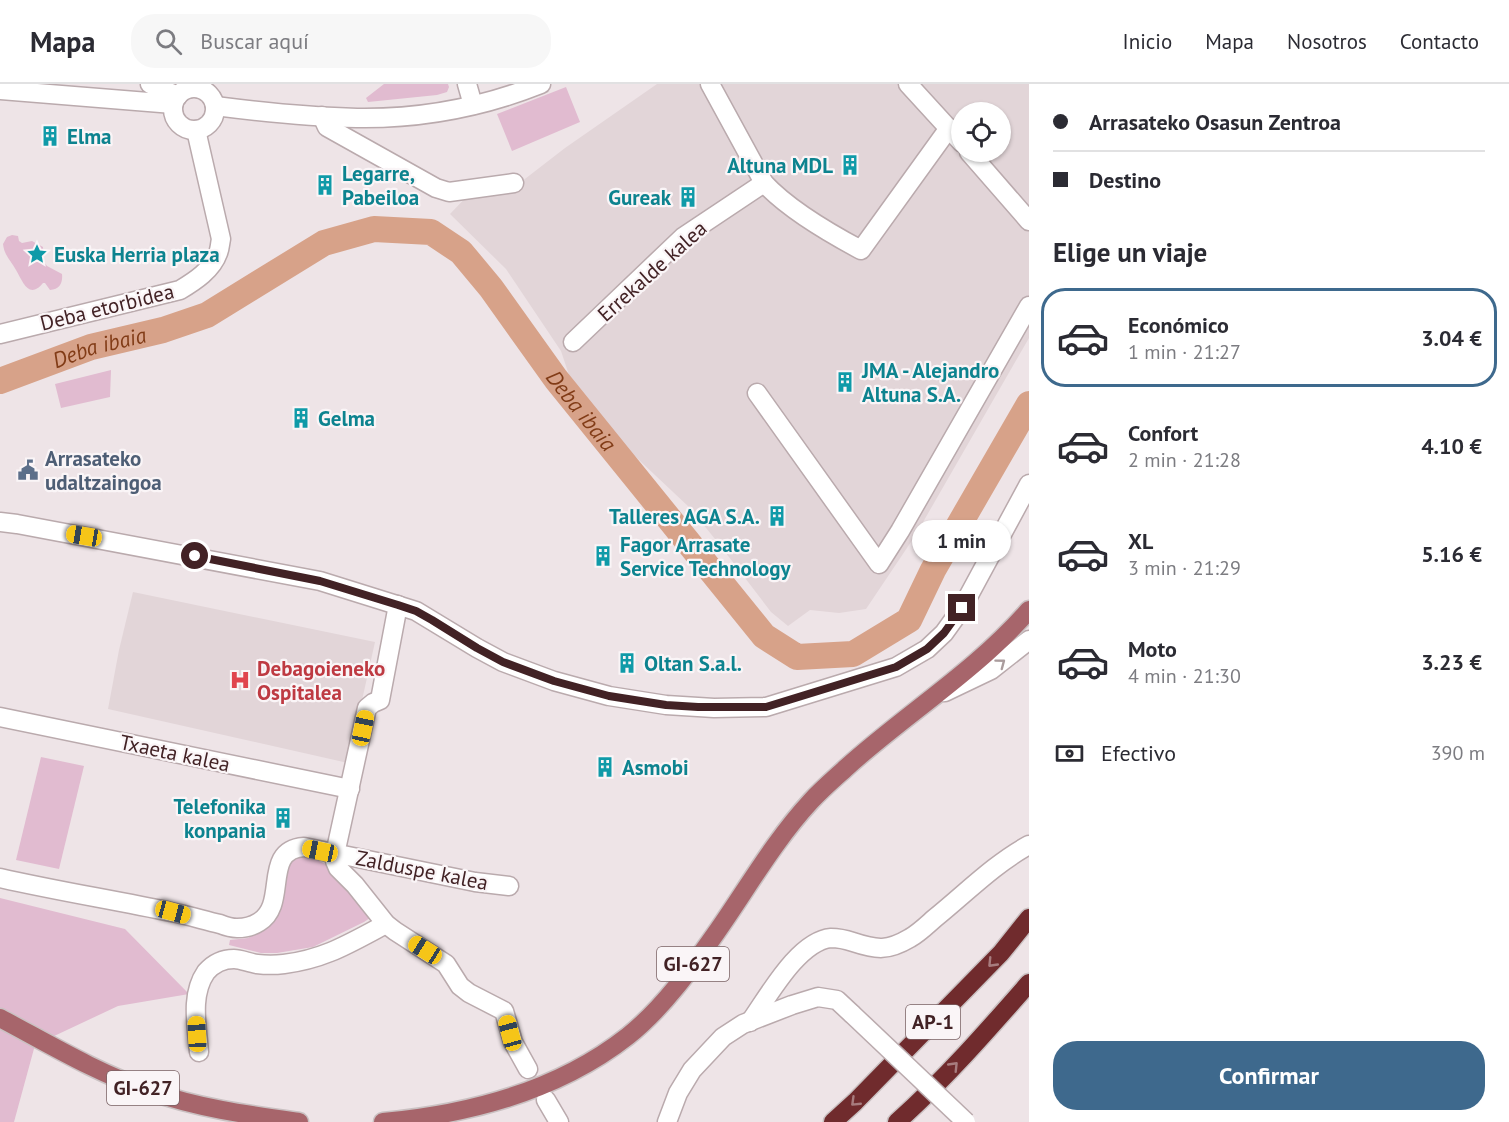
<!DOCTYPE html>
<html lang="es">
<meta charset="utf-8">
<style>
:root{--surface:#fff;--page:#f7f7f7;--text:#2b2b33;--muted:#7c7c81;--line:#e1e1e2;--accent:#3e698d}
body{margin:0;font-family:"PT Sans",sans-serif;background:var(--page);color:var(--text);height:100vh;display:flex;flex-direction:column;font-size:22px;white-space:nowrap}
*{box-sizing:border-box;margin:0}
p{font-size:20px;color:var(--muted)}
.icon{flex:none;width:33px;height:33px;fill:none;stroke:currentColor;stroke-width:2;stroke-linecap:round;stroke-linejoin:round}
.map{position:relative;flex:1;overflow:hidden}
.panel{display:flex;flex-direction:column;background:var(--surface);width:480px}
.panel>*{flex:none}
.top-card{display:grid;align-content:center;height:132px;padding:0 24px;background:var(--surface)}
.tools{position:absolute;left:951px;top:18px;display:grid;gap:12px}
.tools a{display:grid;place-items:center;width:60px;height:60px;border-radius:50%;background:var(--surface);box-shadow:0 2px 4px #0004;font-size:30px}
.end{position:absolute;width:27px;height:27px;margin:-14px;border:8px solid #422225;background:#fff;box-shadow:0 0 0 3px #fff}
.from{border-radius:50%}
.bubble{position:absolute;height:42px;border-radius:21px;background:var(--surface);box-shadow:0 2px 4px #0004;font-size:20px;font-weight:700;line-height:42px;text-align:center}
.car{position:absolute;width:18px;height:36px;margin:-18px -9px;border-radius:8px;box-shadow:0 0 4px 2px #0007;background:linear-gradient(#f5c518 24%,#345 0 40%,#f5c518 0 76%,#345 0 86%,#f5c518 0)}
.top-card b{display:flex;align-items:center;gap:21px;height:57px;font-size:22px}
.top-card b+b{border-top:2px solid var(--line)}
.top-card i{width:15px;height:15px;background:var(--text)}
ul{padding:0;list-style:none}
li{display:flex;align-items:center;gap:18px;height:99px;margin:0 12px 9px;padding:0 12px;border:3px solid transparent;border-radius:24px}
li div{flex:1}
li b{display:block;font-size:22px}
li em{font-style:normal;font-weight:700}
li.selected{border-color:var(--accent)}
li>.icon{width:54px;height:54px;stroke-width:1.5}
h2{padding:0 24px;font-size:27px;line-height:72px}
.pay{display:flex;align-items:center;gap:15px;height:66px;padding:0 24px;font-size:22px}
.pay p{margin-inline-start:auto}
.primary-button{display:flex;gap:12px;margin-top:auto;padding:12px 24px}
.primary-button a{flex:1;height:69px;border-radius:24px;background:var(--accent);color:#fff;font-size:24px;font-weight:700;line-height:69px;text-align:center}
header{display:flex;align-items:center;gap:36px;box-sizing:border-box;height:84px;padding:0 30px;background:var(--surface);border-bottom:2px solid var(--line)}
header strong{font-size:28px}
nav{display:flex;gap:33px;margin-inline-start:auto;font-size:21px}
.search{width:420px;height:54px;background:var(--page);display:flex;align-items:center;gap:15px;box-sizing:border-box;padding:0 21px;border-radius:24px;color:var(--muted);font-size:22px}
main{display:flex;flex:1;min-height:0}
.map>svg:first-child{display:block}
</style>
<header>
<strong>Mapa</strong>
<div class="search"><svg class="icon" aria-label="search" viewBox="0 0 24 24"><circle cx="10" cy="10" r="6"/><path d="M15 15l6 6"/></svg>Buscar aquí</div>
<nav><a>Inicio</a><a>Mapa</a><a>Nosotros</a><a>Contacto</a></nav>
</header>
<main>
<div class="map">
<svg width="1029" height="1038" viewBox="0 0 1029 1038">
<rect width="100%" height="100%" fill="#eee4e7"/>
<g fill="#e2d5d8" fill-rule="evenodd">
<path d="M657 0H1029V254L915 452 866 525 839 529 810 526 788 542 771 528 719 460 690 424 622 360 569 291 561 267 506 185 450 130 475 104 521 98 565 64ZM962 28H1000V68H962Z"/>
<polygon points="133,508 375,558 348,679 108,625 119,566"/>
</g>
<g fill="#e1bbd0">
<polygon points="384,0 448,0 449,3 447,8 437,11 368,18 366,14"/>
<polygon points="566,3 580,38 512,67 497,30"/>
<path d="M12 151 18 152 19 157 22 159 32 157 43 163 44 178 47 182 62 190C63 198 60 206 50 206L45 199H43C29 216 23 198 16 186 11 177 4 171 3 160L7 153Z"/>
<polygon points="111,286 110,313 61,324 55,300"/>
<polygon points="41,673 84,682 59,785 16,776"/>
<path d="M301 773C334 773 354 809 373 832L364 838 313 863 277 869H261L229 861 230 856 248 854 264 845 286 785 293 777Z"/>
<polygon points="0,814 125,845 189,910 118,922 35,961 14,1038 0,1038"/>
</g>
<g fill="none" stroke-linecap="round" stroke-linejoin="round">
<path stroke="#d7a289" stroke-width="26" id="s1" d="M0 297 91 263 163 246 207 231 324 159 374 145 431 148 461 168 491 204 556 295 764 552 797 573 853 570 909 536 933 486 1029 320"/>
<g stroke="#baaaad" stroke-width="21">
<g id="minor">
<polyline points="150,0 178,12"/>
<polyline points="467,0 473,21"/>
<path d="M710 0 764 99C789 126 829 149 861 166L949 44"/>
<polyline points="908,0 962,59"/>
<circle cx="194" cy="25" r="21"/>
<polyline points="0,6 173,20"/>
<path d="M215 22C262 28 310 33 357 34 419 35 483 23 541 0"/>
<polyline points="322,32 327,43 436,104 449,108 514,99"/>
<polyline points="969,68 1029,137"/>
<path d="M0 250 180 206C195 197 212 186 218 169 220 165 220 159 221 155L196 46"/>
<polyline points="573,258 683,153 764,99"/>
<polyline points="757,309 879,480 900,447 1029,222"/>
<polyline points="0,438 17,440 320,497 416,527 477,564 503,578 554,597 609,612 666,621 714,624 766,623 896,583 927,565 944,549 962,524 1029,400"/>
<polyline points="398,521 380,616 373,619 367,624 335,770 335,777 338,784 355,801 386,840 395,847 446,880 460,902 469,909 504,927 513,958 528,985"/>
<polyline points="945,608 991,586 1029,556"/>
<polyline points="0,633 350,705"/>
<path d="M0 794C57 807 114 816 171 828 187 831 203 836 220 840 225 842 232 844 237 844 245 844 253 842 259 838 289 820 261 766 304 763L475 798 509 802"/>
<path d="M750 938C768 913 798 857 831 854 838 854 847 856 853 858 877 866 888 867 910 854 919 849 927 841 935 834 966 809 994 780 1029 761"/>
<path d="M199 968C197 942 190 911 206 888 213 880 223 875 234 875 241 875 249 879 257 880 265 881 276 881 284 880 325 875 350 859 386 840"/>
<polyline points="546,1016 559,1038"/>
<polyline points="667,1038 678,1009 692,986 723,953 743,940 792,921 818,913 837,916 852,930"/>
</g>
</g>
<g stroke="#cac1c2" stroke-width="21">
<g id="major">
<path d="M0 934C49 960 97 989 150 1007 197 1024 249 1031 299 1038"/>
<path d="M383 1038C470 1030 558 1007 628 952 663 924 690 886 716 849 747 805 774 757 811 717 822 705 835 694 847 683 907 629 976 587 1029 526"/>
</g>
</g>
<g stroke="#cac1c2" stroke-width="21">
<g id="highway">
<polyline points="833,1038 855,1018 1001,869 1029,834"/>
<path d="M897 1038C945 995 987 947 1029 899"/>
</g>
</g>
<use href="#minor" stroke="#fff" stroke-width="18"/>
<use href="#major" stroke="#a7656b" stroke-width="18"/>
<use href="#highway" stroke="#702b2d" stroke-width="18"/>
<g stroke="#baaaad" stroke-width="21" stroke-linecap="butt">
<polyline id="minor-bridge" points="852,930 966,1038"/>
</g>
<use href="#minor-bridge" stroke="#fff" stroke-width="18"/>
</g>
<defs><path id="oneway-chevron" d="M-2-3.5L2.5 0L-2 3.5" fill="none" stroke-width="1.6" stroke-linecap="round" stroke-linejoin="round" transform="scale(1.5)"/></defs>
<use stroke="#aa9c9d" href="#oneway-chevron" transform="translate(1001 579) rotate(-37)"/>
<g stroke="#a77c7e">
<use href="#oneway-chevron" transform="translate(992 879) rotate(134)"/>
<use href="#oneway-chevron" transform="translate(954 982) rotate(-46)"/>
<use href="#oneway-chevron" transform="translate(855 1018) rotate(136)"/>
</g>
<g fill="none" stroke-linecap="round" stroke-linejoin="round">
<polyline stroke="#422225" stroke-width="8" points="195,472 320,497 398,521 416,527 432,536 477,564 503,578 554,597 609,612 666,621 698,623 766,623 896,583 927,565 944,549 962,524"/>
</g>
<defs>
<g id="building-bare" transform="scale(1.62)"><path d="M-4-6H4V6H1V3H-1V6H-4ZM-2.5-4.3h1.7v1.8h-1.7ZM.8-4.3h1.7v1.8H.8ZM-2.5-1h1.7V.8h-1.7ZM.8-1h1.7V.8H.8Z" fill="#0f9aa8" stroke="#faf5f7" stroke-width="2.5" paint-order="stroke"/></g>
<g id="sight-bare" transform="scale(1.62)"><path d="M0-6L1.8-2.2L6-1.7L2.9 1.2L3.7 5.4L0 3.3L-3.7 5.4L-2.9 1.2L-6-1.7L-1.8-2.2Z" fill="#0f9aa8" stroke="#faf5f7" stroke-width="2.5" paint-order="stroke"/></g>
<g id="civic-bare" transform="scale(1.62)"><path d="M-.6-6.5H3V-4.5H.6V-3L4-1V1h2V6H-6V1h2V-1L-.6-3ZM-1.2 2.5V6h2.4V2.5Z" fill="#5c6f8a" stroke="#faf5f7" stroke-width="2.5" paint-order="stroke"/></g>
<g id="hospital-bare" transform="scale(1.62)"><path d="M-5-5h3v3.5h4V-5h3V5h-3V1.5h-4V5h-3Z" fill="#e0444e" stroke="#faf5f7" stroke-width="2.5" paint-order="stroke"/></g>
</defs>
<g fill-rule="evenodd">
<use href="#building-bare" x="50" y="52"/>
<use href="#building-bare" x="850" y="81"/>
<use href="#building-bare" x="325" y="101"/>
<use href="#building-bare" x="688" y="113"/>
<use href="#sight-bare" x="37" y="170"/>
<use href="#building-bare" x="845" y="298"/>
<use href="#building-bare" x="301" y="334"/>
<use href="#civic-bare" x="28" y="386"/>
<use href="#building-bare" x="777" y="432"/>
<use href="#building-bare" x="603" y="472"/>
<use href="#building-bare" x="627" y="579"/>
<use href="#hospital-bare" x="240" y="596"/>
<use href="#building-bare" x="605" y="683"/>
<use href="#building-bare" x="283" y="734"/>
</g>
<g text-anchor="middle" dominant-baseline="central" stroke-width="4.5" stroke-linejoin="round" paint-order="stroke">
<g fill="#faf5f7" stroke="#796164" stroke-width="1.5">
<rect x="657" y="863" width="72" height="34" rx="4.5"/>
<rect x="906" y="921" width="54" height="34" rx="4.5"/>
<rect x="107" y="987" width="72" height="34" rx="4.5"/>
</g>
<g font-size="20" font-weight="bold" fill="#422225">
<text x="693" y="880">GI-627</text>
<text x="933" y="938">AP-1</text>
<text x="143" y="1004">GI-627</text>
</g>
<g font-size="21" font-weight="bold" fill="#0d838f" stroke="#faf5f7" text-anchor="start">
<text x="67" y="52">Elma</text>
<text x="833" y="81" text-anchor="end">Altuna MDL</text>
<text x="342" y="89">Legarre,<tspan x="342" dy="24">Pabeiloa</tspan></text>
<text x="671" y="113" text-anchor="end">Gureak</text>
<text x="54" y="170">Euska Herria plaza</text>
<text x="862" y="286">JMA - Alejandro<tspan x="862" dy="24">Altuna S.A.</tspan></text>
<text x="318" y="334">Gelma</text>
<text x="760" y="432" text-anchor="end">Talleres AGA S.A.</text>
<text x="620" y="460">Fagor Arrasate<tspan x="620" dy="24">Service Technology</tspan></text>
<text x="644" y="579">Oltan S.a.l.</text>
<text x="622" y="683">Asmobi</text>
<text x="266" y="722" text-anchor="end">Telefonika<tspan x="266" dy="24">konpania</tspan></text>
</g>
<g font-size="21" fill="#422225" stroke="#faf5f7">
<text transform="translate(652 187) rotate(-42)">Errekalde kalea</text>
<text transform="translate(107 223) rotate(-14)">Deba etorbidea</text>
<text transform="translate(175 669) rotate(12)">Txaeta kalea</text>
<text transform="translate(422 786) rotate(11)">Zalduspe kalea</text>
</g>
<g font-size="21" font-weight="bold" fill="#4e5e75" stroke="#faf5f7" text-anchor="start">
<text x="45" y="374">Arrasateko<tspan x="45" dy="24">udaltzaingoa</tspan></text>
</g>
<g font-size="21" font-weight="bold" fill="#be3a42" stroke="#faf5f7" text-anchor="start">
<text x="257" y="584">Debagoieneko<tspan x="257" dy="24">Ospitalea</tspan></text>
</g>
<g font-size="22" font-style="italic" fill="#823c17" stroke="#faf5f7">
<text stroke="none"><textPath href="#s1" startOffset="105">Deba ibaia</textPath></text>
<text stroke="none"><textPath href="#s1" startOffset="699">Deba ibaia</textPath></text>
</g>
</g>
</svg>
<div class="tools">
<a><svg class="icon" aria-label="locate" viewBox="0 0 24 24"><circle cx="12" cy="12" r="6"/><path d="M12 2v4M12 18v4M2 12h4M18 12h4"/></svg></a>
</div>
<i class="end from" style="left:195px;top:472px"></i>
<i class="end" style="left:962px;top:524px"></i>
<div class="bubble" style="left:912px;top:436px;width:99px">1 min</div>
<i class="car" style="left:84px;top:452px;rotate:280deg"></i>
<i class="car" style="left:363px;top:644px;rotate:12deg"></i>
<i class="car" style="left:320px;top:767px;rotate:282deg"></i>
<i class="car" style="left:173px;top:828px;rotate:105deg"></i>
<i class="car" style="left:425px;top:866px;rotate:302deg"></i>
<i class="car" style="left:510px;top:949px;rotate:345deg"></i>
<i class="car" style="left:197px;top:950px;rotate:357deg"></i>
</div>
<section class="panel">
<div class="top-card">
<b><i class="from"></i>Arrasateko Osasun Zentroa</b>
<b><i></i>Destino</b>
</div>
<h2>Elige un viaje</h2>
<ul>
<li class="selected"><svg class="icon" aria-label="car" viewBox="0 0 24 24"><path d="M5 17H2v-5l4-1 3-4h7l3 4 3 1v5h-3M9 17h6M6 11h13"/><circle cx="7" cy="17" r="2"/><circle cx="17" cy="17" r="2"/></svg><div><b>Económico</b><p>1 min · 21:27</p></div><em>3.04 €</em></li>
<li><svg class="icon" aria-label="car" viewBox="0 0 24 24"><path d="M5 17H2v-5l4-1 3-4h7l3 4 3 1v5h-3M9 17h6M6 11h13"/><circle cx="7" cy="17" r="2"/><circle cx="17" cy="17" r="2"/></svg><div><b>Confort</b><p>2 min · 21:28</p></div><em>4.10 €</em></li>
<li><svg class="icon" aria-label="car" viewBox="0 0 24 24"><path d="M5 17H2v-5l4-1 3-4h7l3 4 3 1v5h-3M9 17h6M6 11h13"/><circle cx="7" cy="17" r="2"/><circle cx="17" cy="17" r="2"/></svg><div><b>XL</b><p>3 min · 21:29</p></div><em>5.16 €</em></li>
<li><svg class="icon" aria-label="car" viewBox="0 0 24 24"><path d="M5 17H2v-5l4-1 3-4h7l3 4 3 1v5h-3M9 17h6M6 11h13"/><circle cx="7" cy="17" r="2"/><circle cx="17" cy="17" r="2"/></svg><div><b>Moto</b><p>4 min · 21:30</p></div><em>3.23 €</em></li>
</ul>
<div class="pay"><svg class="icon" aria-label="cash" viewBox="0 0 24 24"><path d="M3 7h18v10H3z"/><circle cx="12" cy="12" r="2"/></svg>Efectivo<p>390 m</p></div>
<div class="primary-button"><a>Confirmar</a></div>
</section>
</main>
